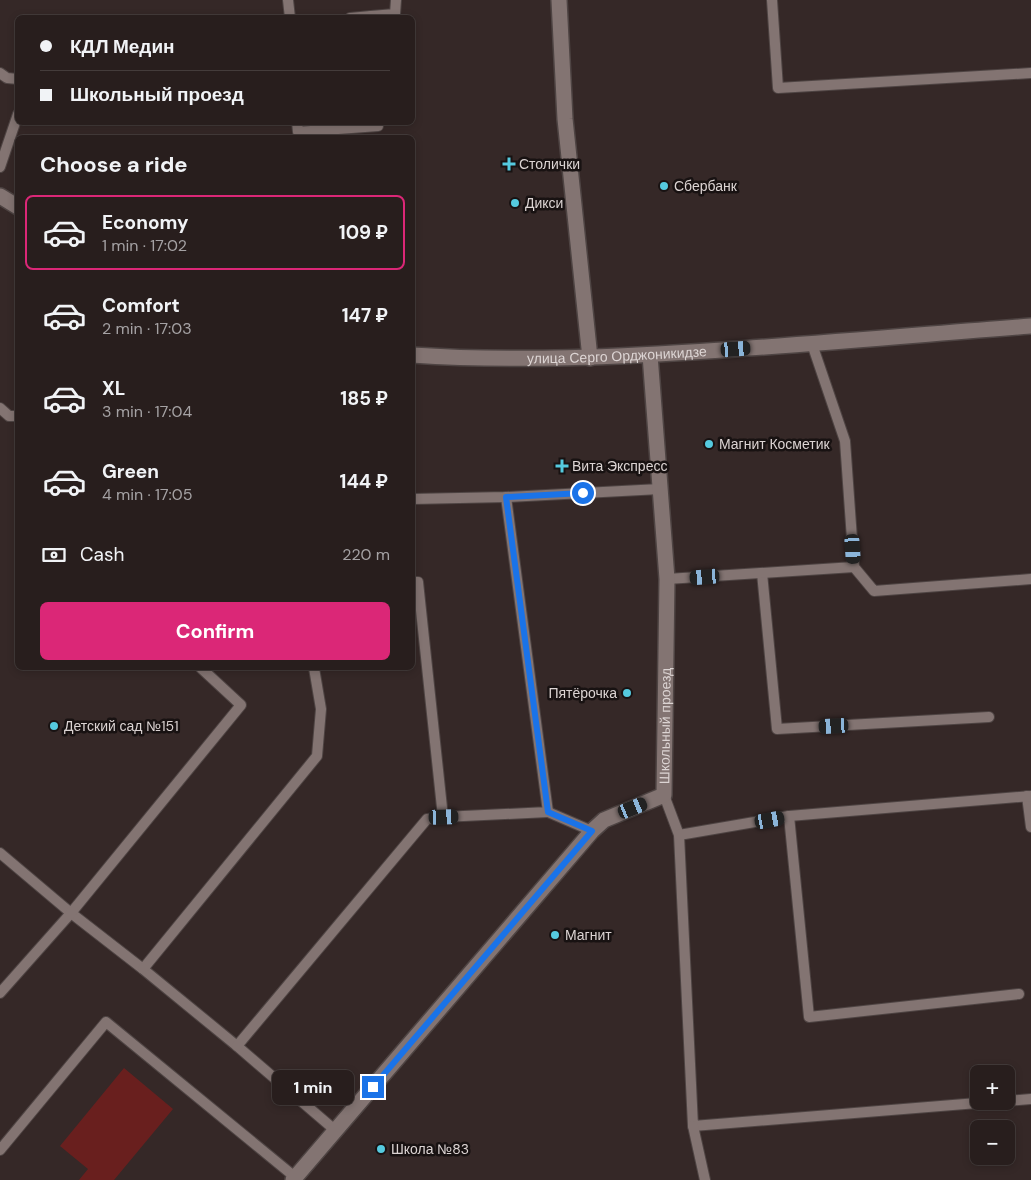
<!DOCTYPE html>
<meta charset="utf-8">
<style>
:root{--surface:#281e1d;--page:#342b2a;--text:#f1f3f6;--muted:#a5a2a4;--line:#443c3b;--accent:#db2777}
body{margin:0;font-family:"DM Sans",sans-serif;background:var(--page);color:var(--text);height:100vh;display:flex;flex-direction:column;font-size:19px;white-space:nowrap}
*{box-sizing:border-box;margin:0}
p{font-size:16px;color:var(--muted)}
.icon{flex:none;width:28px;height:28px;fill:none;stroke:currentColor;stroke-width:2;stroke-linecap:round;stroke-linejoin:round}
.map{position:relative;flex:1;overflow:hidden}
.details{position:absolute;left:15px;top:135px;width:400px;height:535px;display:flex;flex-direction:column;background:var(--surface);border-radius:8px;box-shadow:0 2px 8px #0003,0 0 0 1px var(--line)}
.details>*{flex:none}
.hud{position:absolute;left:15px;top:15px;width:400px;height:110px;border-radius:8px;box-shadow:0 2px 8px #0003,0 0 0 1px var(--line);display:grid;align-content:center;height:110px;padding:0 25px;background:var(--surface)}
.tools{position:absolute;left:970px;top:1065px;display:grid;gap:10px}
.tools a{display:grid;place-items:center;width:45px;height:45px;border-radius:8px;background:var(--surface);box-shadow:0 2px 8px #0003,0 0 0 1px var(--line);font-size:25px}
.end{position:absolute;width:22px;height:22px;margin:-11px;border:6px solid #1a73e8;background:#fff;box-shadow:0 0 0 2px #fff}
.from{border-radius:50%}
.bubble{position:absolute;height:35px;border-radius:8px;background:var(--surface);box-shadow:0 2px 8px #0003,0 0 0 1px var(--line);font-size:16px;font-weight:700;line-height:35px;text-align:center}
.car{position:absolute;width:15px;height:30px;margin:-15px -8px;border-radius:6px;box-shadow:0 0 4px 1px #0007;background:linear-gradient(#222 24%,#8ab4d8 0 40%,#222 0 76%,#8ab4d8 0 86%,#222 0)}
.hud b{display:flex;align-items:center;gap:18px;height:48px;font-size:19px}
.hud b+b{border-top:1px solid var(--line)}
.hud i{width:12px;height:12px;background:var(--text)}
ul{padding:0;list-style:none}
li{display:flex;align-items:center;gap:15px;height:75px;margin:0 10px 8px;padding:0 15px;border:2px solid transparent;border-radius:8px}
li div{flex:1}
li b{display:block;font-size:19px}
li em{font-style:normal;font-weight:700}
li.current{border-color:var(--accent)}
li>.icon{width:45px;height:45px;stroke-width:1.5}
h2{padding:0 25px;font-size:22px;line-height:60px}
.pay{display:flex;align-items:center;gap:12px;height:55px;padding:0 25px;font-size:19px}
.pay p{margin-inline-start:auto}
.primary-button{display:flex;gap:10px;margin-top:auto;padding:10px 25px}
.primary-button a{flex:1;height:58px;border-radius:8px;background:var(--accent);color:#fff;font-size:20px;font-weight:700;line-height:58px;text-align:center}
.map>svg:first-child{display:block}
</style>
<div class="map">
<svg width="1031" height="1180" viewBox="0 0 1031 1180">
<rect width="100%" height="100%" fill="#352827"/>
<polygon fill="#691f1e" points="124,1068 173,1109 114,1180 79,1180 88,1169 60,1146"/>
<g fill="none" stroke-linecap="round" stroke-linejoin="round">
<g stroke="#4e4443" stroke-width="12">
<g id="service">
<polyline points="288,0 290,18"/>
<polyline points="772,0 778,88 1031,73"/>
<polyline points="371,16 395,14 396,0"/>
<polyline points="350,18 371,16 371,18"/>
<polyline points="0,73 7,78 18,79"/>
<polyline points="297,122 298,132 378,126 378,122"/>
<polyline points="0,167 18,114"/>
<polyline points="812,344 845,441 854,567 874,591 1031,579"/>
<polyline points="0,408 9,416 18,416"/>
<polyline points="412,499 506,497 660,489"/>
<polyline points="762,573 777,729 989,717"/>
<polyline points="667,579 854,567"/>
<polyline points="412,582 418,582 443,817"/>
<polyline points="664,795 679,835 693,1126 1002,1101"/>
<polyline points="1027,796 1031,827"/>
<polyline points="548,812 592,831"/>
<polyline points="789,816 809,1017 1019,994"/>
<polyline points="679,835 789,816 1031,796"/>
<polyline points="0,853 71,913 143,969 237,1046 336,1131"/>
<polyline points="143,969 317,756 321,709 314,668"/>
<polyline points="0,993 71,913 241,705 201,668"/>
<polyline points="237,1046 427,819 443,817 548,812 506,497"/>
<polyline points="1006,1101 1031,1099"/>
<polyline points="693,1126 705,1180"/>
<polyline points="0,1150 106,1022 295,1177"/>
</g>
</g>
<g stroke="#4e4443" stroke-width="18">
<g id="minor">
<polyline points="559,0 565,119 590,358"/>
<path id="s1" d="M293 1180 592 831 604 820 664 795 667 579 650 355"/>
</g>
</g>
<g stroke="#4e4443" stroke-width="18">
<g id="tertiary">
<polyline points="0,196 18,207"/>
<path id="s2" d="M412 355C516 362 619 357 722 350 825 343 928 334 1031 326"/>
</g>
</g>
<use href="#service" stroke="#837472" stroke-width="10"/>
<use href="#minor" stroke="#837472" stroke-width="15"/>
<use href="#tertiary" stroke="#837472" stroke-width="15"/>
</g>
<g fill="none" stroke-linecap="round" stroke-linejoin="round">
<polyline stroke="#1a73e8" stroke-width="6" points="373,1087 592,831 548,812 506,497 583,493"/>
</g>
<g fill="#55cadf" stroke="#181212" stroke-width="2">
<path d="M506.5 156.5h5v5h5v5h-5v5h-5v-5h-5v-5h5z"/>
<circle cx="664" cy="186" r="5"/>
<circle cx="515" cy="203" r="5"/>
<circle cx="709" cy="444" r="5"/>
<path d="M559.5 458.5h5v5h5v5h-5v5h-5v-5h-5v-5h5z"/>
<circle cx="627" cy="693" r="5"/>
<circle cx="54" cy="726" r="5"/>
<circle cx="555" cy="935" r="5"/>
<circle cx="381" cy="1149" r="5"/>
</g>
<g text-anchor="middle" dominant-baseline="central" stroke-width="5" stroke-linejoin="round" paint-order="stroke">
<g font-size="14" fill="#dcd4d3" stroke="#181212" text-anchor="start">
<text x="519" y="164">Столички</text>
<text x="674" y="186">Сбербанк</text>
<text x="525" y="203">Дикси</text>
<text x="719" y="444">Магнит Косметик</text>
<text x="572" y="466">Вита Экспресс</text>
<text x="617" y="693" text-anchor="end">Пятёрочка</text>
<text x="64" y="726">Детский сад №151</text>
<text x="565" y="935">Магнит</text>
<text x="391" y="1149">Школа №83</text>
</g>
<g font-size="14" fill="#dcd4d3" stroke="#181212">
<text stroke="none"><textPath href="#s2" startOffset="205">улица Серго Орджоникидзе</textPath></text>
<text stroke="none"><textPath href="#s1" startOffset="610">Школьный проезд</textPath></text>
</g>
</g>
</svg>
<div class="tools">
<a>+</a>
<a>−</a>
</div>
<i class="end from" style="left:583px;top:493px"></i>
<i class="end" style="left:373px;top:1087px"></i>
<div class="bubble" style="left:272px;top:1070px;width:82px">1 min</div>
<i class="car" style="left:736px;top:349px;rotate:86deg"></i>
<i class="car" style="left:853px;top:549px;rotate:176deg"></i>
<i class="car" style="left:705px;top:577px;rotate:266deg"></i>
<i class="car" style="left:834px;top:726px;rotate:267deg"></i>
<i class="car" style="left:633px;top:808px;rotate:68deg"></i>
<i class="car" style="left:444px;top:817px;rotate:88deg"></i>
<i class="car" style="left:770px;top:820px;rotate:80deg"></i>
<div class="hud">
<b><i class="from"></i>КДЛ Медин</b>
<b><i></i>Школьный проезд</b>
</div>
<section class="details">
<h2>Choose a ride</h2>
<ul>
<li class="current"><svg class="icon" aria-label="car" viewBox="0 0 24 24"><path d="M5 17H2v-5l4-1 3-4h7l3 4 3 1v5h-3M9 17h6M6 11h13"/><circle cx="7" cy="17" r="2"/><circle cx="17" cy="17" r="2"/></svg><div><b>Economy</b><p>1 min · 17:02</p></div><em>109 ₽</em></li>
<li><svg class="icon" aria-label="car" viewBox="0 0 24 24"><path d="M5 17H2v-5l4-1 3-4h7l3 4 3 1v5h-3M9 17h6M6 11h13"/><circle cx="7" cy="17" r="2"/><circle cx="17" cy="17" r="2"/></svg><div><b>Comfort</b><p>2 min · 17:03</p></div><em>147 ₽</em></li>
<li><svg class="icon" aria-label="car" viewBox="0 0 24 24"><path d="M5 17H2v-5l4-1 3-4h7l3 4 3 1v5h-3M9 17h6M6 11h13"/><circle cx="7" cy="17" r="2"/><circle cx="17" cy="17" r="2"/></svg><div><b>XL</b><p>3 min · 17:04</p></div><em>185 ₽</em></li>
<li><svg class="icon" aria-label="car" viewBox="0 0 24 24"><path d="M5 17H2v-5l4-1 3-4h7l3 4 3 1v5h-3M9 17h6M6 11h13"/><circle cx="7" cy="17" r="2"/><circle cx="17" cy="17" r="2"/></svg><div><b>Green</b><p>4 min · 17:05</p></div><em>144 ₽</em></li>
</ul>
<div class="pay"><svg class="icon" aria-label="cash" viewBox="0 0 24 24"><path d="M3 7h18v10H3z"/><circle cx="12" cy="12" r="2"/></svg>Cash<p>220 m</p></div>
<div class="primary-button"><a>Confirm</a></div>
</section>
</div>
